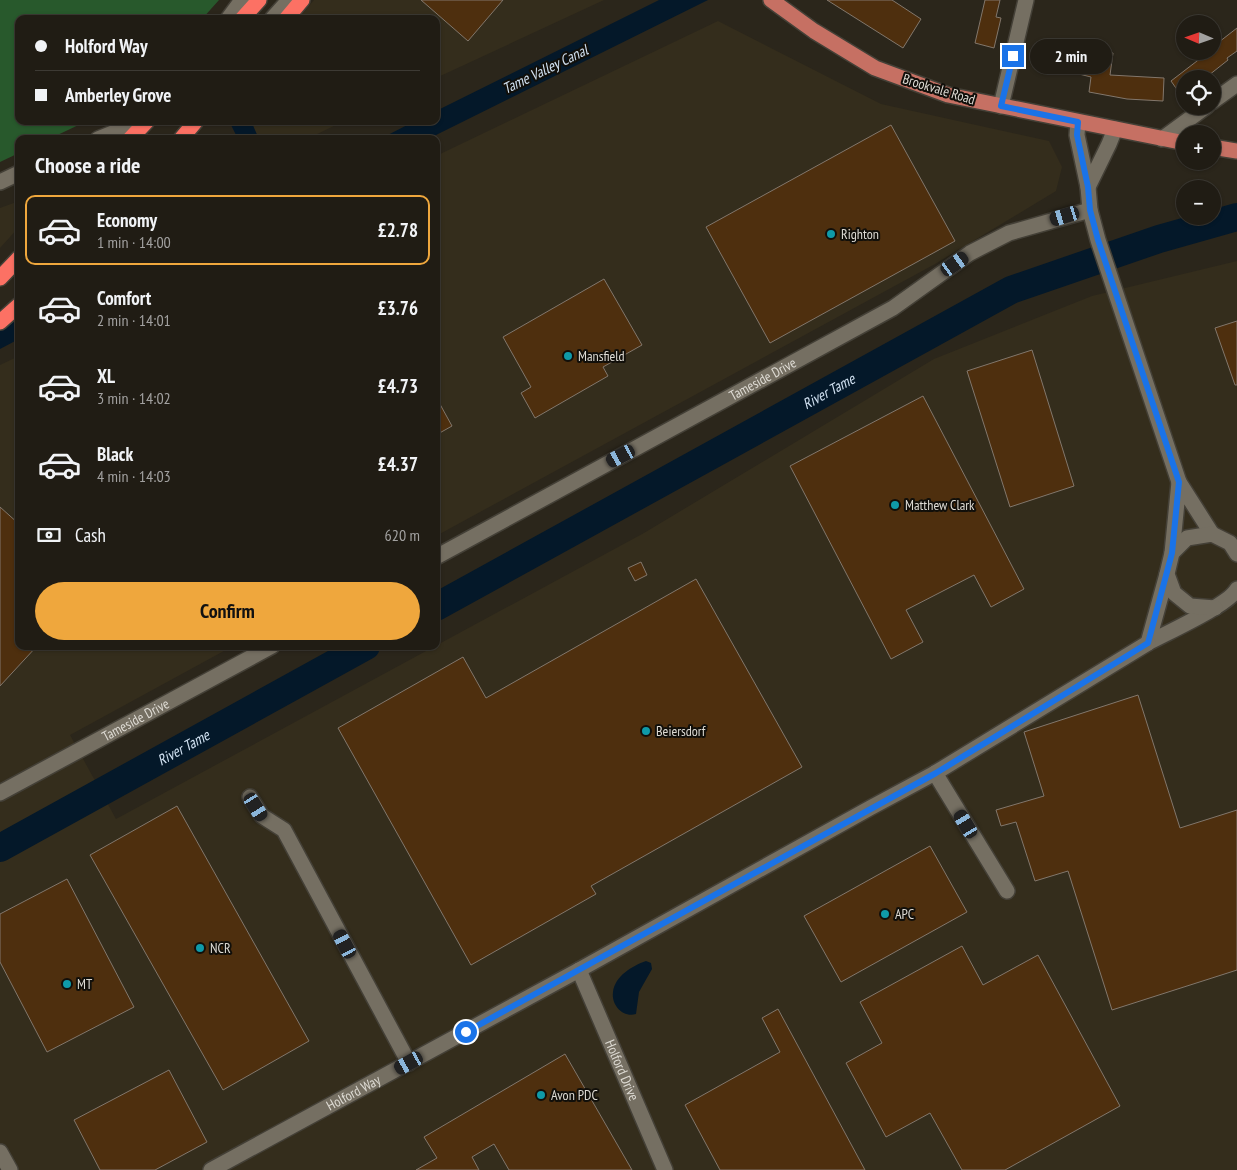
<!DOCTYPE html>
<meta charset="utf-8">
<style>
:root{--surface:#201c14;--page:#2d2922;--text:#f1f3f6;--muted:#a2a1a0;--line:#3d3a34;--accent:#efa73d}
body{margin:0;font-family:"PT Sans Narrow",sans-serif;background:var(--page);color:var(--text);height:100vh;display:flex;flex-direction:column;font-size:19px;white-space:nowrap}
*{box-sizing:border-box;margin:0}
p{font-size:16px;color:var(--muted)}
.icon{flex:none;width:28px;height:28px;fill:none;stroke:currentColor;stroke-width:2;stroke-linecap:round;stroke-linejoin:round}
.map{position:relative;flex:1;overflow:hidden}
.sheet{position:absolute;left:15px;top:135px;width:425px;height:515px;display:flex;flex-direction:column;background:var(--surface);border-radius:10px;box-shadow:0 1px 4px #0004,0 0 0 1px var(--line)}
.sheet>*{flex:none}
.banner{position:absolute;left:15px;top:15px;width:425px;height:110px;border-radius:10px;box-shadow:0 1px 4px #0004,0 0 0 1px var(--line);display:grid;align-content:center;height:110px;padding:0 20px;background:var(--surface)}
.needle{width:32px;rotate:272deg}
.buttons{position:absolute;left:1176px;top:15px;display:grid;gap:10px}
.buttons a{display:grid;place-items:center;width:45px;height:45px;border-radius:50%;background:var(--surface);box-shadow:0 1px 4px #0004,0 0 0 1px var(--line);font-size:25px}
.end{position:absolute;width:22px;height:22px;margin:-11px;border:6px solid #1a73e8;background:#fff;box-shadow:0 0 0 2px #fff}
.from{border-radius:50%}
.bubble{position:absolute;height:35px;border-radius:18px;background:var(--surface);box-shadow:0 1px 4px #0004,0 0 0 1px var(--line);font-size:16px;font-weight:800;line-height:35px;text-align:center}
.car{position:absolute;width:15px;height:30px;margin:-15px -8px;border-radius:6px;box-shadow:0 0 4px 1px #0007;background:linear-gradient(#222 24%,#8ab4d8 0 40%,#222 0 76%,#8ab4d8 0 86%,#222 0)}
.banner b{display:flex;align-items:center;gap:18px;height:48px;font-size:19px}
.banner b+b{border-top:1px solid var(--line)}
.banner i{width:12px;height:12px;background:var(--text)}
ul{padding:0;list-style:none}
li{display:flex;align-items:center;gap:15px;height:70px;margin:0 10px 8px;padding:0 10px;border:2px solid transparent;border-radius:10px}
li div{flex:1}
li b{display:block;font-size:19px}
li em{font-style:normal;font-weight:800}
li.selected{border-color:var(--accent)}
li>.icon{width:45px;height:45px;stroke-width:1.5}
h2{padding:0 20px;font-size:22px;line-height:60px}
.pay{display:flex;align-items:center;gap:12px;height:55px;padding:0 20px;font-size:19px}
.pay p{margin-inline-start:auto}
.action{display:flex;gap:10px;margin-top:auto;padding:10px 20px}
.action a{flex:1;height:58px;border-radius:30px;background:var(--accent);color:#111;font-size:20px;font-weight:800;line-height:58px;text-align:center}
.map>svg:first-child{display:block}
</style>
<div class="map">
<svg width="1237" height="1170" viewBox="0 0 1237 1170">
<rect width="100%" height="100%" fill="#2b261b"/>
<g fill="#342d1c">
<polygon points="314,0 604,0 436,78 436,19 298,19"/>
<polygon points="718,21 881,104 1049,141 1062,167 1056,191 935,264 436,536 436,156"/>
<polygon points="245,121 344,121 307,139 254,139"/>
<polygon points="19,201 19,227 0,248 0,208"/>
<polygon points="1237,261 1237,1170 0,1170 0,365 19,356 19,646 233,646 70,735 116,819 644,533 934,359 1092,296"/>
</g>
<polygon fill="#28592c" points="0,0 219,0 202,19 19,19 19,121 87,121 49,139 19,139 19,153 0,162"/>
<g fill="#041829">
<polygon points="659,0 708,0 428,139 380,139 415,121 436,121 436,111"/>
<polygon points="229,121 251,121 259,139 238,139"/>
<polygon points="19,317 19,339 0,349 0,326"/>
<path d="M646 961 651 963 652 969 639 992 636 1014C624 1018 611 1006 613 992 615 976 632 966 646 961Z"/>
</g>
<g fill="none" stroke-linecap="round" stroke-linejoin="round">
<g stroke="#041829" stroke-width="28">
<path id="s1" d="M436 607 1011 290 1159 239 1237 217"/>
<path id="s2" d="M0 848 366 646"/>
</g>
</g>
<g fill="#4e2f0e" stroke="#82776c">
<polygon points="421,0 503,0 468,41"/>
<polygon points="827,0 892,0 921,19 903,48"/>
<polygon points="985,0 1000,0 996,17 1001,18 994,48 975,43"/>
<polygon points="1237,28 1237,51 1227,58 1228,60 1204,79 1185,79 1185,101 1171,81 1210,51 1212,51 1212,49 1220,43 1219,42"/>
<polygon points="1044,47 1094,59 1095,50 1113,53 1110,75 1164,78 1163,101 1127,99 1089,92 1091,77 1039,64"/>
<polygon points="891,125 955,241 770,343 706,227"/>
<polygon points="604,279 642,345 603,367 608,376 535,418 521,393 531,387 503,337"/>
<polygon points="1237,321 1237,385 1235,385 1215,328"/>
<polygon points="1032,350 1074,486 1010,507 967,371"/>
<polygon points="923,396 1024,589 991,607 974,575 906,610 923,642 891,659 790,466"/>
<polygon points="436,397 452,426 436,435"/>
<polygon points="0,507 19,524 19,646 37,646 0,686"/>
<polygon points="641,562 647,575 635,581 628,568"/>
<polygon points="696,579 802,767 591,886 596,894 471,965 338,728 463,657 486,698"/>
<polygon points="1138,695 1180,828 1237,810 1237,970 1112,1010 1068,871 1035,881 1016,822 1001,826 996,810 1044,796 1024,732"/>
<polygon points="177,806 309,1041 223,1090 90,855"/>
<polygon points="930,846 967,912 841,982 804,916"/>
<polygon points="67,879 134,1007 47,1052 0,962 0,914"/>
<polygon points="962,946 983,985 1038,955 1120,1106 1005,1170 962,1170 930,1113 886,1137 846,1063 882,1043 860,1002"/>
<polygon points="778,1009 865,1170 720,1170 685,1105 780,1052 762,1018"/>
<polygon points="565,1054 632,1170 509,1170 494,1144 472,1157 479,1170 416,1170 437,1158 424,1137"/>
<polygon points="169,1070 207,1142 155,1170 100,1170 74,1120"/>
</g>
<g fill="none" stroke-linecap="round" stroke-linejoin="round">
<g stroke="#444037" stroke-width="18">
<g id="minor">
<polyline points="228,19 242,0"/>
<polyline points="272,19 289,0"/>
<polyline points="1212,102 1237,84"/>
<polyline points="1001,106 1026,0"/>
<polyline points="1078,122 1077,135 1088,187 1090,210 1098,240 1179,482"/>
<polyline points="98,139 142,121"/>
<polyline points="1162,139 1207,106"/>
<polyline points="0,182 19,173"/>
<polyline points="1088,187 1109,144 1115,129"/>
<polyline points="1172,553 1179,482 1212,534"/>
<path id="s3" d="M436 557 893 308 970 253 1009 233 1090 210"/>
<path d="M1167 574 1148 643C1166 633 1229 605 1237 589"/>
<polyline points="1215,608 1190,606 1174,593 1167,574 1172,553 1187,538 1212,534 1230,543 1237,554"/>
<polyline points="935,773 1007,891"/>
<path id="s4" d="M0 793 272 646"/>
<polyline points="250,797 262,816 284,830 409,1063"/>
<path id="s5" d="M579 970 665 1170"/>
<polyline points="0,1152 10,1170"/>
<path id="s6" d="M211 1170 579 970 870 808 935 773 1148 643"/>
</g>
</g>
<g stroke="#444037" stroke-width="18">
<g id="major">
<polyline points="771,0 814,31 875,68 948,95 1185,143"/>
<polyline points="1212,147 1237,151"/>
</g>
</g>
<g stroke="#444037" stroke-width="18">
<g id="highway">
<polyline points="242,19 259,0"/>
<polyline points="286,19 302,0"/>
<polyline points="130,139 147,121"/>
<polyline points="181,139 196,121"/>
<polyline points="0,278 19,258"/>
<polyline points="0,322 19,305"/>
</g>
</g>
<use href="#minor" stroke="#756f62" stroke-width="15"/>
<use href="#major" stroke="#c67063" stroke-width="15"/>
<use href="#highway" stroke="#fc7164" stroke-width="15"/>
</g>
<g fill="none" stroke-linecap="round" stroke-linejoin="round">
<polyline stroke="#1a73e8" stroke-width="6" points="466,1032 936,773 1148,643 1172,553 1179,482 1098,240 1090,210 1088,187 1077,135 1078,122 1001,106 1013,56"/>
</g>
<g fill="#0f9aa8" stroke="#110f0a" stroke-width="2">
<circle cx="831" cy="234" r="5"/>
<circle cx="568" cy="356" r="5"/>
<circle cx="895" cy="505" r="5"/>
<circle cx="646" cy="731" r="5"/>
<circle cx="885" cy="914" r="5"/>
<circle cx="200" cy="948" r="5"/>
<circle cx="67" cy="984" r="5"/>
<circle cx="541" cy="1095" r="5"/>
</g>
<g text-anchor="middle" dominant-baseline="central" stroke-width="4" stroke-linejoin="round" paint-order="stroke">
<g font-size="14" fill="#dedbd4" stroke="#110f0a">
<text transform="translate(939 89) rotate(17)">Brookvale Road</text>
<text stroke="none"><textPath href="#s3" startOffset="372">Tameside Drive</textPath></text>
<text stroke="none"><textPath href="#s4" startOffset="154">Tameside Drive</textPath></text>
<text stroke="none"><textPath href="#s5" startOffset="109">Holford Drive</textPath></text>
<text stroke="none"><textPath href="#s6" startOffset="162">Holford Way</textPath></text>
</g>
<g font-size="14" fill="#dedbd4" stroke="#110f0a" text-anchor="start">
<text x="841" y="234">Righton</text>
<text x="578" y="356">Mansfield</text>
<text x="905" y="505">Matthew Clark</text>
<text x="656" y="731">Beiersdorf</text>
<text x="895" y="914">APC</text>
<text x="210" y="948">NCR</text>
<text x="77" y="984">MT</text>
<text x="551" y="1095">Avon PDC</text>
</g>
<g font-size="15" font-style="italic" fill="#d2e2f2" stroke="#110f0a">
<text transform="translate(545 69) rotate(-26)">Tame Valley Canal</text>
<text stroke="none"><textPath href="#s1" startOffset="448">River Tame</textPath></text>
<text stroke="none"><textPath href="#s2" startOffset="209">River Tame</textPath></text>
</g>
</g>
</svg>
<div class="buttons">
<a><svg class="needle" viewBox="-14 -14 28 28"><path d="M0-13l5 13h-10z" fill="#e53935"/><path d="M0 13l5-13h-10z" fill="#a2a1a0"/></svg></a>
<a><svg class="icon" aria-label="locate" viewBox="0 0 24 24"><circle cx="12" cy="12" r="6"/><path d="M12 2v4M12 18v4M2 12h4M18 12h4"/></svg></a>
<a>+</a>
<a>−</a>
</div>
<i class="end from" style="left:466px;top:1032px"></i>
<i class="end" style="left:1013px;top:56px"></i>
<div class="bubble" style="left:1030px;top:39px;width:82px">2 min</div>
<i class="car" style="left:1065px;top:216px;rotate:253deg"></i>
<i class="car" style="left:955px;top:264px;rotate:55deg"></i>
<i class="car" style="left:621px;top:456px;rotate:242deg"></i>
<i class="car" style="left:256px;top:807px;rotate:148deg"></i>
<i class="car" style="left:966px;top:824px;rotate:329deg"></i>
<i class="car" style="left:345px;top:944px;rotate:332deg"></i>
<i class="car" style="left:409px;top:1063px;rotate:241deg"></i>
<div class="banner">
<b><i class="from"></i>Holford Way</b>
<b><i></i>Amberley Grove</b>
</div>
<section class="sheet">
<h2>Choose a ride</h2>
<ul>
<li class="selected"><svg class="icon" aria-label="car" viewBox="0 0 24 24"><path d="M5 17H2v-5l4-1 3-4h7l3 4 3 1v5h-3M9 17h6M6 11h13"/><circle cx="7" cy="17" r="2"/><circle cx="17" cy="17" r="2"/></svg><div><b>Economy</b><p>1 min · 14:00</p></div><em>£2.78</em></li>
<li><svg class="icon" aria-label="car" viewBox="0 0 24 24"><path d="M5 17H2v-5l4-1 3-4h7l3 4 3 1v5h-3M9 17h6M6 11h13"/><circle cx="7" cy="17" r="2"/><circle cx="17" cy="17" r="2"/></svg><div><b>Comfort</b><p>2 min · 14:01</p></div><em>£3.76</em></li>
<li><svg class="icon" aria-label="car" viewBox="0 0 24 24"><path d="M5 17H2v-5l4-1 3-4h7l3 4 3 1v5h-3M9 17h6M6 11h13"/><circle cx="7" cy="17" r="2"/><circle cx="17" cy="17" r="2"/></svg><div><b>XL</b><p>3 min · 14:02</p></div><em>£4.73</em></li>
<li><svg class="icon" aria-label="car" viewBox="0 0 24 24"><path d="M5 17H2v-5l4-1 3-4h7l3 4 3 1v5h-3M9 17h6M6 11h13"/><circle cx="7" cy="17" r="2"/><circle cx="17" cy="17" r="2"/></svg><div><b>Black</b><p>4 min · 14:03</p></div><em>£4.37</em></li>
</ul>
<div class="pay"><svg class="icon" aria-label="cash" viewBox="0 0 24 24"><path d="M3 7h18v10H3z"/><circle cx="12" cy="12" r="2"/></svg>Cash<p>620 m</p></div>
<div class="action"><a>Confirm</a></div>
</section>
</div>
